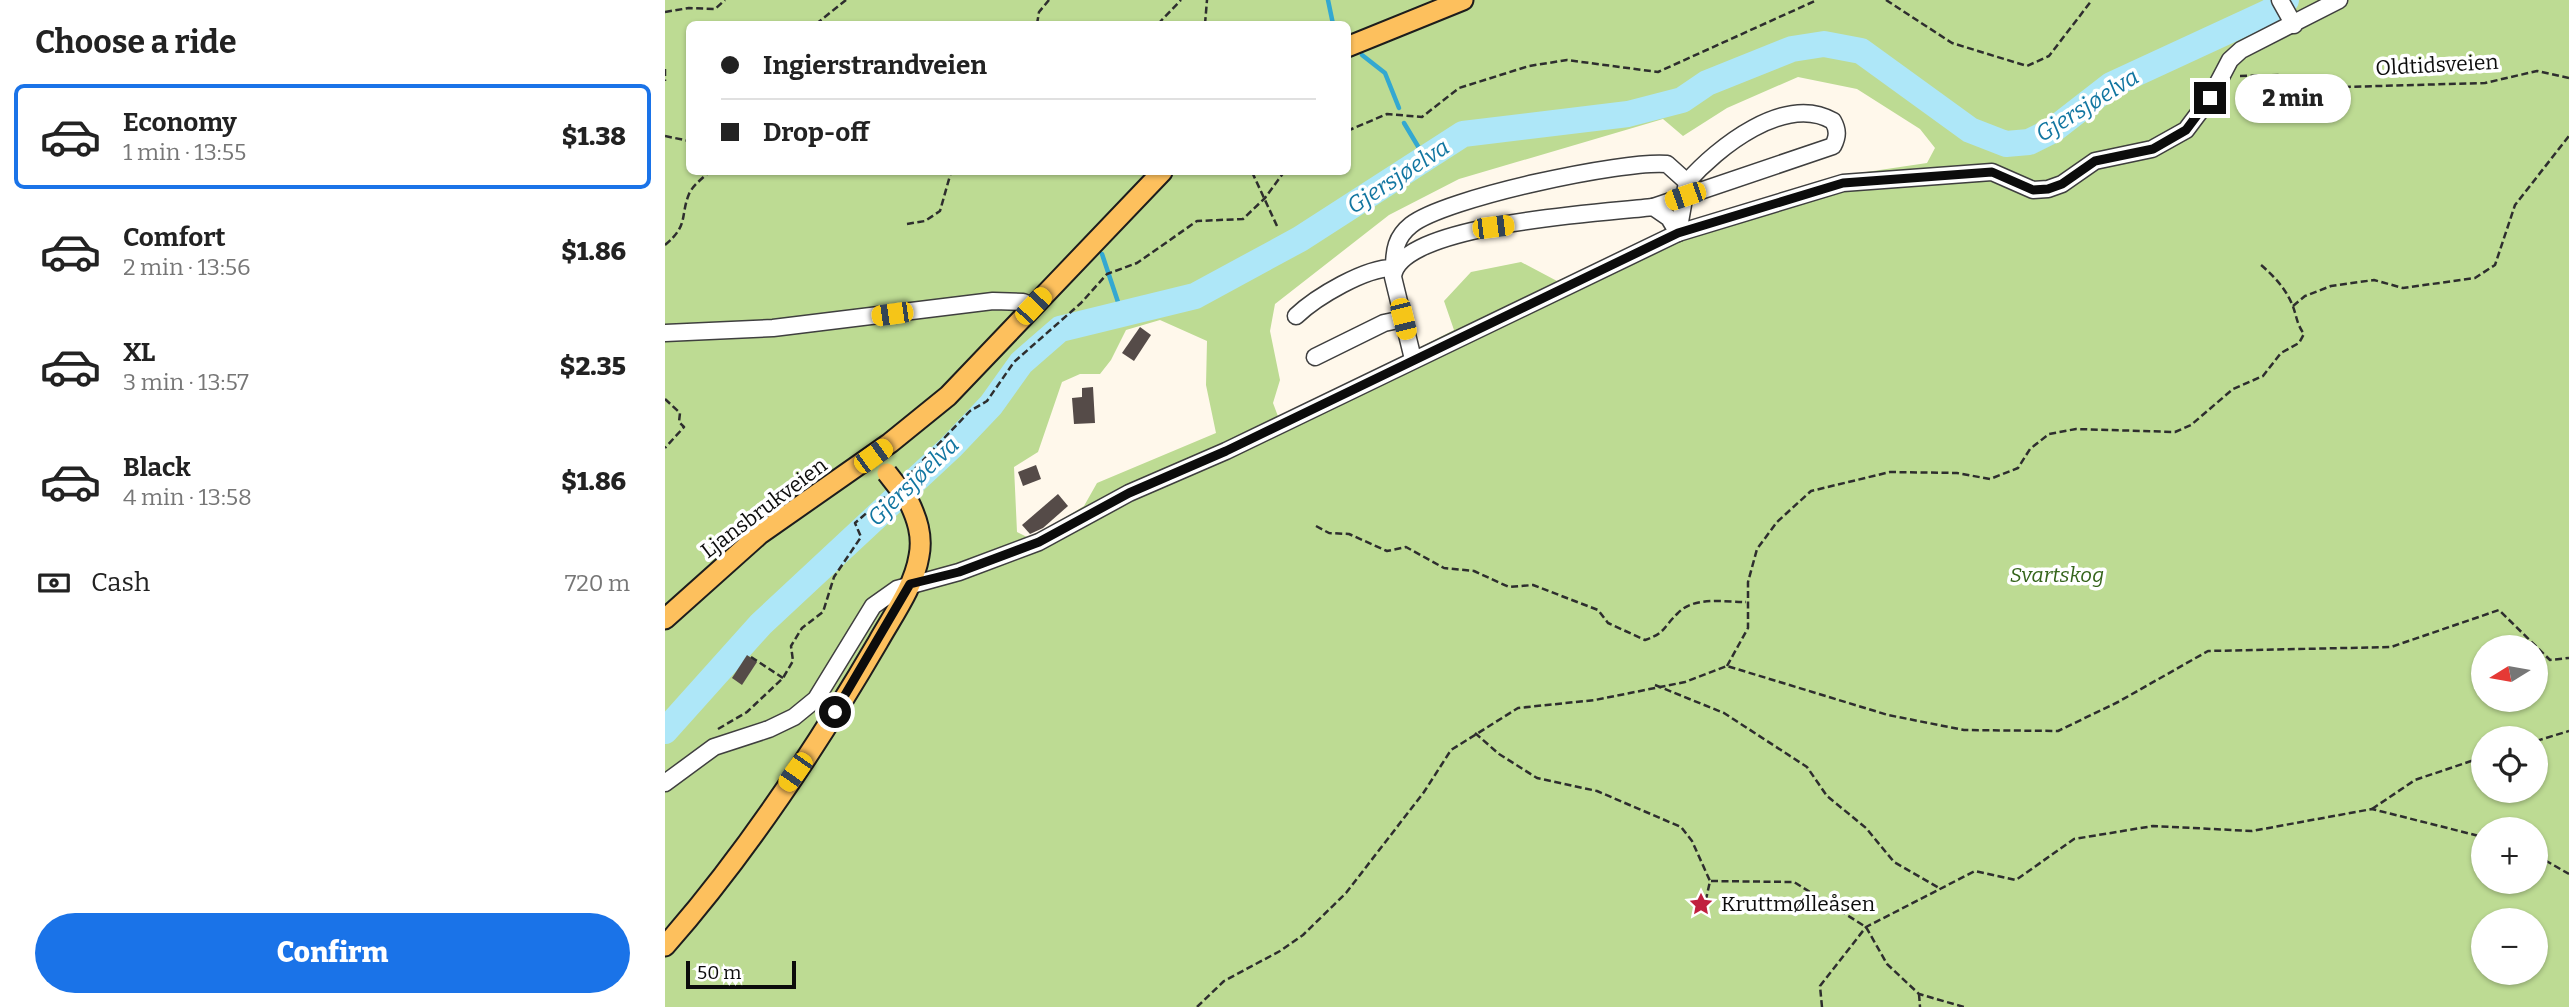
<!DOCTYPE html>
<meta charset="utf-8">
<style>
:root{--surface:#fff;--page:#f2f2f2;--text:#222;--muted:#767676;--line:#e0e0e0;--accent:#1a73e8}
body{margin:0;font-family:Bitter,serif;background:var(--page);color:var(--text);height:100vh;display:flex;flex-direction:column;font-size:26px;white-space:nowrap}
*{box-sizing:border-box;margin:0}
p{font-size:23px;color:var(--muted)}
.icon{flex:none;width:38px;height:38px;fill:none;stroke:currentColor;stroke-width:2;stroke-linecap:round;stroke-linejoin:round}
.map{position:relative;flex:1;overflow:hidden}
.details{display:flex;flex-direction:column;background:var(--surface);width:665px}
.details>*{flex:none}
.guide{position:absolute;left:21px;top:21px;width:665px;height:154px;border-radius:10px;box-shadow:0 2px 5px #0004;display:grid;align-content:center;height:154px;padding:0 35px;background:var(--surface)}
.needle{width:46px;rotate:259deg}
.tools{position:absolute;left:1806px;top:635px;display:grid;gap:14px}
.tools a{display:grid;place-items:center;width:77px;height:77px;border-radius:50%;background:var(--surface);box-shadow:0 2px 5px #0004;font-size:35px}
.scale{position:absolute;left:21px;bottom:18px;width:110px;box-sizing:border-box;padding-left:7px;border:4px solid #0c0c0c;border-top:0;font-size:19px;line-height:24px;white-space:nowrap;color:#0c0c0c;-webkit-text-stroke:5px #fff;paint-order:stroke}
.end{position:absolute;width:32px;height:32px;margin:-16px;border:9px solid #0c0c0c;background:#fff;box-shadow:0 0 0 4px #fff}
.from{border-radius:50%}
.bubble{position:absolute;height:49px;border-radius:24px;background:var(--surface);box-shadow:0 2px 5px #0004;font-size:23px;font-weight:800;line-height:49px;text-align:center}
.car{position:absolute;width:21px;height:42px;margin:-21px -10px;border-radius:9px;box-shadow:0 0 5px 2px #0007;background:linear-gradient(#f5c518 24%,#345 0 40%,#f5c518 0 76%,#345 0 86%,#f5c518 0)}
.guide b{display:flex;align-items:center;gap:24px;height:66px;font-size:26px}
.guide b+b{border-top:2px solid var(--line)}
.guide i{width:18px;height:18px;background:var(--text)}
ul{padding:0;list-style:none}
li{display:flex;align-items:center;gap:21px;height:105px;margin:0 14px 10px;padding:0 21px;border:4px solid transparent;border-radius:10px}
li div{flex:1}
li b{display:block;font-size:26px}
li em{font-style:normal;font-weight:800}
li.on{border-color:var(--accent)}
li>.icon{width:63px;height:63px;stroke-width:1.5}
h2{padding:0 35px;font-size:32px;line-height:84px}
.pay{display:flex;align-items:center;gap:18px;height:77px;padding:0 35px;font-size:26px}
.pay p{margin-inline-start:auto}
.primary-button{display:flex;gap:14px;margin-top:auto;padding:14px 35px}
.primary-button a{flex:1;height:80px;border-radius:42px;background:var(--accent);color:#fff;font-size:28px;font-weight:800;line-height:80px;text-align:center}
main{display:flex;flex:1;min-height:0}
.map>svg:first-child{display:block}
</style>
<main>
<section class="details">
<h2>Choose a ride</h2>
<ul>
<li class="on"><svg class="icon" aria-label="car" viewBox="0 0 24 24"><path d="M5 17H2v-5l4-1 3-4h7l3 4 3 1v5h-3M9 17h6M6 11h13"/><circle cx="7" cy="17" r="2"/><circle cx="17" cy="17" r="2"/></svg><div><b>Economy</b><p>1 min · 13:55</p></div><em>$1.38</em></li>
<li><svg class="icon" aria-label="car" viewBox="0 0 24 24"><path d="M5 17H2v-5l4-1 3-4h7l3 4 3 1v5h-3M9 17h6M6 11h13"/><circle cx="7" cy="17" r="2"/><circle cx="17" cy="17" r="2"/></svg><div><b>Comfort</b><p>2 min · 13:56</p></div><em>$1.86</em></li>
<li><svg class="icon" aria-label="car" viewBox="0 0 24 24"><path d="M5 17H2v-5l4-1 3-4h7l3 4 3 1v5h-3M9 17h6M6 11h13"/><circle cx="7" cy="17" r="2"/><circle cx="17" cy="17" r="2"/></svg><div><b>XL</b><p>3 min · 13:57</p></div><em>$2.35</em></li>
<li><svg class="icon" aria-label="car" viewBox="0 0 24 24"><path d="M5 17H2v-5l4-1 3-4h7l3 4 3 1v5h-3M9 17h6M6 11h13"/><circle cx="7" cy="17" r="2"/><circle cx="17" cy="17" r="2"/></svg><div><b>Black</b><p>4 min · 13:58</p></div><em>$1.86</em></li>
</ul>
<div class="pay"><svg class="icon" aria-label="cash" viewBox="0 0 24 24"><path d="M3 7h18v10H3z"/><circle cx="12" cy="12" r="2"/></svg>Cash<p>720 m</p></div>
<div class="primary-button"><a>Confirm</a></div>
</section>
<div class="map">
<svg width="1904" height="1007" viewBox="0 0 1904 1007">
<rect width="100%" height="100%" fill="#fff8eb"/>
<path fill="#bddb93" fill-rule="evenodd" d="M0 0H1904V1007H0ZM24 24H682V172H24ZM1133 77 1192 89 1255 129 1270 148 1262 163 1181 175 1011 229 892 281 856 262 806 272 779 301 789 330 614 419 608 403 615 380 605 331 610 304 724 215 794 179 998 119 1018 136 1062 108ZM495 320 542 341 541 385 551 433 432 483 419 506 366 539 352 532 349 467 373 452 397 382 415 374H435L446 360 461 330ZM1818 648H1871V700H1818ZM1818 738H1871V791H1818ZM1818 830H1871V882H1818ZM1818 920H1871V973H1818Z"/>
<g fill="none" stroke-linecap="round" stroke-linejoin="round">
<g stroke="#33a8d1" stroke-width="4.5">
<polyline points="663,0 668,24"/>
<polyline points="697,55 720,73 734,108"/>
<polyline points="739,123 760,158"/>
<polyline points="437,254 457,314"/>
</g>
<polyline stroke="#aee7f8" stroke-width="26" points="0,731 96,624 286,447 326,405 356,363 395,329 530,296 635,239 798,134 963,114 1017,100 1042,83 1127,49 1159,44 1196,51 1305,130 1341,144 1364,142 1388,130 1446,85 1604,12 1621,0"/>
</g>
<g fill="#554b48">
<polygon points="475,327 486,335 469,361 457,353"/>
<polygon points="428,387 430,423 409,424 407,398 417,397 417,388"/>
<polygon points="371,465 376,479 358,486 353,472"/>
<polygon points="393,494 403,506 378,528 365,534 357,525"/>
<polygon points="82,655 92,662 77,685 67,678"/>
</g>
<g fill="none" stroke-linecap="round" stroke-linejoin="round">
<g stroke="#3f3f3f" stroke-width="19">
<g id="minor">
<polyline points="1615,0 1629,25"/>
<path d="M988 207 1168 146C1173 136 1173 130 1168 121 1120 93 1052 148 1022 182"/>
<path d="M631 316C651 297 701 267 729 268 729 250 731 237 746 225 780 198 958 160 1002 164L1022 182 1013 233"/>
<polyline points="0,333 108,328 328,301 358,302 368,306"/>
<polyline points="650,357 719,323 738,319"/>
<path d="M748 359 728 277C733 223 941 213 988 207L1004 218 1013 233"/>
<polyline points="0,783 49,747 104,729 129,717 151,699 208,606 232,589 294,572 374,542 464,493 561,451 1013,233 1178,183 1327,172 1368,190 1383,189 1397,184 1430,161 1487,149 1521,130 1545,98 1565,60 1576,50 1674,0"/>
</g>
</g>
<g stroke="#1d1d1d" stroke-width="23">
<g id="major">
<polyline points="682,47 798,0"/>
<polyline points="0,619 95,534 225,443 283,396 497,172"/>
<path d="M0 946C81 854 151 748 213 642 228 615 249 587 254 556 258 536 252 518 243 500"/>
</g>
</g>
<g stroke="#2e2e2e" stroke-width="2.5" stroke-dasharray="7 3.5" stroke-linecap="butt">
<polyline points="1221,0 1287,43 1362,66 1384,56 1427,0"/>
<polyline points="0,12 24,8 50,9 60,0"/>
<polyline points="151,24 181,0"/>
<polyline points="372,24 374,12 384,0"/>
<polyline points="469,24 471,24"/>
<polyline points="493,24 516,0"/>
<polyline points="540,24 542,0"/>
<polyline points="0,69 0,81"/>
<polyline points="1575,76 1615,75 1678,87 1820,83 1872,71 1904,78"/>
<polyline points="682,131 722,114 757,117 794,88 864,66 902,60 993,72 1152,0"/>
<polyline points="0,136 24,141"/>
<polyline points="587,172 612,226"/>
<polyline points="242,224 260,221 275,211 286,172"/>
<path d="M0 245C24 225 15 216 24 194 28 185 38 178 44 172"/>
<polyline points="1628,306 1640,296 1666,286 1709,280 1738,288 1810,278 1830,265 1850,205 1904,136"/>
<polyline points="0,399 15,413 14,422 19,427 0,448"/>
<polyline points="243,476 305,411 322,401 349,362 416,303 442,274 472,263 532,221 578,219 600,198 619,172"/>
<path d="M651 526 664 533 684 534 722 551 741 547 779 568 809 571 844 587 868 585 933 610 943 623 980 640C1001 633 998 627 1013 613 1029 596 1060 602 1081 602"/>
<polyline points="86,657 118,678"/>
<path d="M1062 666 1083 628V582L1092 549 1112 522 1146 491 1225 472 1292 473 1325 479 1353 468 1365 449 1384 434 1411 429 1510 432 1526 425 1568 389 1598 376 1616 353 1634 343 1639 334C1631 323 1632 316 1627 304 1620 288 1609 276 1596 265"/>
<polyline points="990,685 1059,713 1142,767 1162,796 1201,828 1229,862 1276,889"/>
<polyline points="53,729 82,712 118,678 128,661 126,646 137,628 158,612 169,577 196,537 190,523 220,497"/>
<polyline points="810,733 834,754 872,778 932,791 1016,827 1027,841 1045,881 1040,904"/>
<polyline points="1871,741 1904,731"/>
<polyline points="1707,809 1750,780 1818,757"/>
<polyline points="1871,855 1904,874"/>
<polyline points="1046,881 1129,882 1201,927 1222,964 1254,994 1299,1007"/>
<polyline points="1254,994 1255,1007"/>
<polyline points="532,1007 559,981 615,951 638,935 681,893 759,792 786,750 853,708 930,700 1020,682 1062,666 1223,715 1299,730 1393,731 1453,702 1543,651 1726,647 1834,610 1885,660 1904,658"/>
<polyline points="1157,1007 1155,986 1201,927 1310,871 1351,880 1409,839 1488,826 1587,831 1707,809 1818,837"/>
</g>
<use href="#minor" stroke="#fff" stroke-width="16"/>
<use href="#major" stroke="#fdc05d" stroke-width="19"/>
<g stroke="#1d1d1d" stroke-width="23" stroke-linecap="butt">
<polyline id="major-bridge" points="222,473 243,500"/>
</g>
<use href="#major-bridge" stroke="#fdc05d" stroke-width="19"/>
</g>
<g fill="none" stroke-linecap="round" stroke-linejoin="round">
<polyline stroke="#0c0c0c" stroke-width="9" points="170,712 245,584 294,572 374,542 464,493 561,451 1013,233 1178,183 1327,172 1368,190 1383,189 1397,184 1430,161 1488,149 1521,130 1545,98"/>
</g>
<defs>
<g id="sight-bare" transform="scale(1.89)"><path d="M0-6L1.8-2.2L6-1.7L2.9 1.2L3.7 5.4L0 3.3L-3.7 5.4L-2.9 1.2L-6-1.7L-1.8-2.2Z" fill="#c0203e" stroke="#fff" stroke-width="2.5" paint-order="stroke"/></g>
</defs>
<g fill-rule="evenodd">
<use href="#sight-bare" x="1036" y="904"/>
</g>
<g text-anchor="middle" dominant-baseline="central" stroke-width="7" stroke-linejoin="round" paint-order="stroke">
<g font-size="21" fill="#0c0c0c" stroke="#fff">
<text transform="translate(1772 65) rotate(-3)">Oldtidsveien</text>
<text transform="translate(99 508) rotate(-37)">Ljansbrukveien</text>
</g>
<g font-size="21" font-style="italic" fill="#35651b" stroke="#fff">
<text x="1392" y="575">Svartskog</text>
</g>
<g font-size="21" fill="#0c0c0c" stroke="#fff" text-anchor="start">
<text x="1056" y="904">Kruttmølleåsen</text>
</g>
<g font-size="23" font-style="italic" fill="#1276a1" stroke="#fff">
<text transform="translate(1422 105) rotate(-32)">Gjersjøelva</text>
<text transform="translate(733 176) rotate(-33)">Gjersjøelva</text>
<text transform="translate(248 481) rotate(-44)">Gjersjøelva</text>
</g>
</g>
</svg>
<div class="tools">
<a><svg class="needle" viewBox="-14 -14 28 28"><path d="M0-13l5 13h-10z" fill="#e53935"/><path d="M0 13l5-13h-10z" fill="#767676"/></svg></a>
<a><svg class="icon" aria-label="locate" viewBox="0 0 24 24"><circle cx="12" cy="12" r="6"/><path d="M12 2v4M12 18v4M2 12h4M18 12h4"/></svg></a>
<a>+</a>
<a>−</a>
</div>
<div class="scale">50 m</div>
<i class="end from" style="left:170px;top:712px"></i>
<i class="end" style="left:1545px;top:98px"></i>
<div class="bubble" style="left:1570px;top:74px;width:116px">2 min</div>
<i class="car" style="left:1020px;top:196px;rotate:251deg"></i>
<i class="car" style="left:828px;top:227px;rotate:83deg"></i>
<i class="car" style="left:368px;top:306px;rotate:43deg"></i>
<i class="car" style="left:227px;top:314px;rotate:262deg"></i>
<i class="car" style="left:738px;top:319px;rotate:166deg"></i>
<i class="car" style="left:208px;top:456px;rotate:54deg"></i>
<i class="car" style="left:130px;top:772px;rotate:215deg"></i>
<div class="guide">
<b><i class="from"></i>Ingierstrandveien</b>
<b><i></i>Drop-off</b>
</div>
</div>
</main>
